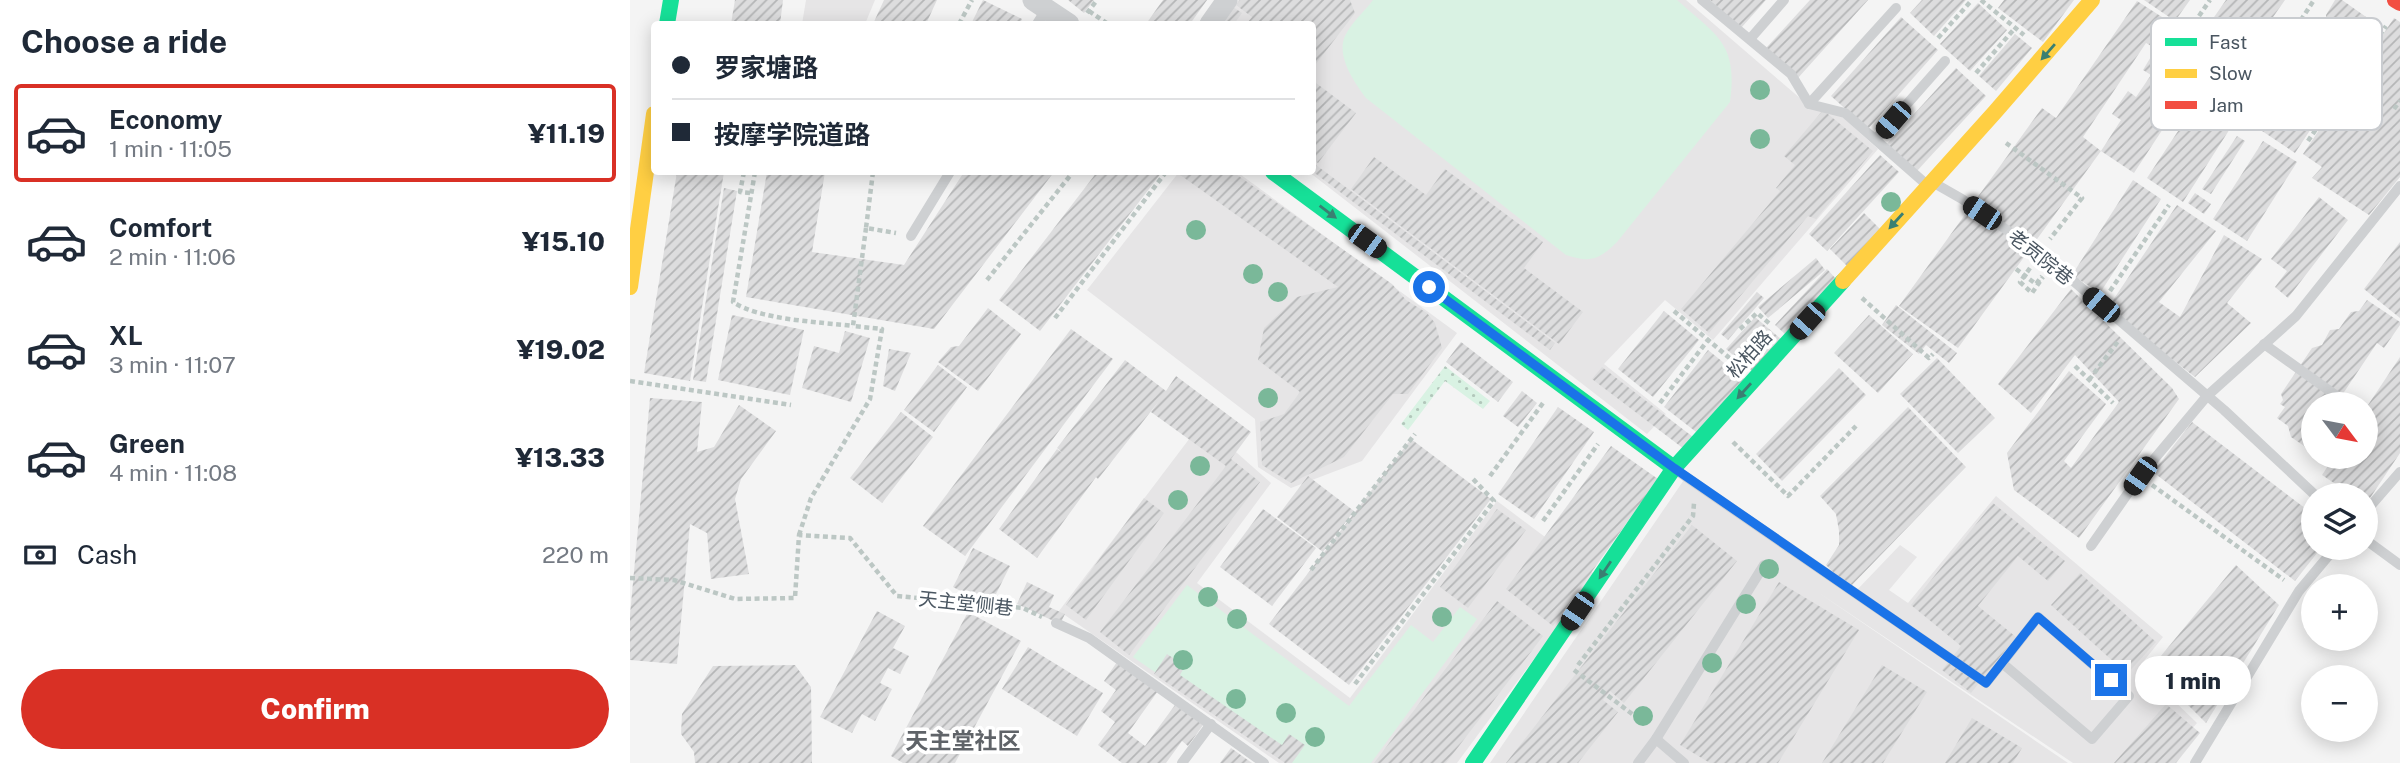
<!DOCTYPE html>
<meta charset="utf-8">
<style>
:root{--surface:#fff;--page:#f2f2f3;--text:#1f2937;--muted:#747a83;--line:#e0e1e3;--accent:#d93025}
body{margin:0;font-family:"Public Sans","Noto Sans SC",sans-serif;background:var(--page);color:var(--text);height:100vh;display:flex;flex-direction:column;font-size:26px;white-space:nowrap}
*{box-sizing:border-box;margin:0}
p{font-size:23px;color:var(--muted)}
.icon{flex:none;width:38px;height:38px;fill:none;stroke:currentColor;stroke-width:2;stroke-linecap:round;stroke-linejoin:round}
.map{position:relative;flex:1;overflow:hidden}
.panel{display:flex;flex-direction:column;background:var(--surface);width:630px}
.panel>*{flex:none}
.banner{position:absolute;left:21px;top:21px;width:665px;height:154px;border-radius:7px;box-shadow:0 4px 18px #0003;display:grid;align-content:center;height:154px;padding:0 21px;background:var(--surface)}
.needle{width:46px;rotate:122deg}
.fabs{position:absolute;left:1671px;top:392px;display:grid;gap:14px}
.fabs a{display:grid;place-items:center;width:77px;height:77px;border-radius:50%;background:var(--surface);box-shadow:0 4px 18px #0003;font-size:35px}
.end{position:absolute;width:32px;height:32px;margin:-16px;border:9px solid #1a73e8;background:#fff;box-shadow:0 0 0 4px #fff}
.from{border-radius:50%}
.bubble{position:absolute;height:49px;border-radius:24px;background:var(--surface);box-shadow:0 4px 18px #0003;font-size:23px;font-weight:800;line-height:49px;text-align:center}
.car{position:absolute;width:21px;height:42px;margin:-21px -10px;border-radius:9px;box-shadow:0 0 5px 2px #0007;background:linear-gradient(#222 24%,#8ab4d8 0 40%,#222 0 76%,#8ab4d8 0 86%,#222 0)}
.banner b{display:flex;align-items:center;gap:24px;height:66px;font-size:26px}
.banner b+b{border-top:2px solid var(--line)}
.banner i{width:18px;height:18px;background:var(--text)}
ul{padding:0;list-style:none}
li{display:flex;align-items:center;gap:21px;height:98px;margin:0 14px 10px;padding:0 7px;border:4px solid transparent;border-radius:7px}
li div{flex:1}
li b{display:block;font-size:26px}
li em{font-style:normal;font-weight:800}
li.active{border-color:var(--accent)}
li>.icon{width:63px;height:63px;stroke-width:1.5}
h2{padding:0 21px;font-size:32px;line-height:84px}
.pay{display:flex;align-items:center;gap:18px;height:77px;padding:0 21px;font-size:26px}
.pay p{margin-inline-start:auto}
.primary-button{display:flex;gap:14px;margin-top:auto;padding:14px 21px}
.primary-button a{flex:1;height:80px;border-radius:42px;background:var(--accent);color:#fff;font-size:28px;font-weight:800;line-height:80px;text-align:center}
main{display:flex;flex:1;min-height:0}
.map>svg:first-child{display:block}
</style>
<main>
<section class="panel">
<h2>Choose a ride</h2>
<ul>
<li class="active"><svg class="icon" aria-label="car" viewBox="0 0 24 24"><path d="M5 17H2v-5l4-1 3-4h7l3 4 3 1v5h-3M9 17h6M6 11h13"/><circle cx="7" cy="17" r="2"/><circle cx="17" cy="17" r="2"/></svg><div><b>Economy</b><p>1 min · 11:05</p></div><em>¥11.19</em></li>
<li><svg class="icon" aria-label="car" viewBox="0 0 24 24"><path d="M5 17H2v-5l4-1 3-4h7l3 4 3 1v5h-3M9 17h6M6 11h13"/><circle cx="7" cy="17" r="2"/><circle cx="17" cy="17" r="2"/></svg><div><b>Comfort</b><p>2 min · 11:06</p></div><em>¥15.10</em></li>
<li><svg class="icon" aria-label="car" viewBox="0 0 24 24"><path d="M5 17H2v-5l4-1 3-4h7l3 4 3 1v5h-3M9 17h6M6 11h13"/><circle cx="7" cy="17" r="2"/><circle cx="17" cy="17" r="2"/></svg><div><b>XL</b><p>3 min · 11:07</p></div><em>¥19.02</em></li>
<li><svg class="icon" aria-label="car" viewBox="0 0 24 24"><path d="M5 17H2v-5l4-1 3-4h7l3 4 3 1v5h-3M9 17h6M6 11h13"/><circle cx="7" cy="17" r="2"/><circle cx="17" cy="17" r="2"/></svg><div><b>Green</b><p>4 min · 11:08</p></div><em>¥13.33</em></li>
</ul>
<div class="pay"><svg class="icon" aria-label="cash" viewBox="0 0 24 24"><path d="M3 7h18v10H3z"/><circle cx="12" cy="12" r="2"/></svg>Cash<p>220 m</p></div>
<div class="primary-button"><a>Confirm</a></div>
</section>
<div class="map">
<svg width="1770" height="763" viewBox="0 0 1770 763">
<defs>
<pattern id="garden-dots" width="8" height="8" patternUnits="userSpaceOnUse" patternTransform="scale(1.75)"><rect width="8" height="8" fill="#d9f2e3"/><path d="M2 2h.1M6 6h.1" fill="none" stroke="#b2c7bb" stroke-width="1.8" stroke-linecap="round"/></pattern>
<pattern id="building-hatch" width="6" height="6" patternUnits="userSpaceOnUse" patternTransform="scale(1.75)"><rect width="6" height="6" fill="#ddddde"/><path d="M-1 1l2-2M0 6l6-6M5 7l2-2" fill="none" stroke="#b5b6b7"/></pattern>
</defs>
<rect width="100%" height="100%" fill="#f4f4f4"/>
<g fill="#e6e5e6">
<polygon points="176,0 245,0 235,24 172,24"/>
<polygon points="608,0 1056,0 1178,105 1209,114 1248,149 1083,340 1035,300 974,364 1036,414 1017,434 679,172 682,172 682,24 591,24"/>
<polygon points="549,172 607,172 827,333 732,461 661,488 628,467 625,419 457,290"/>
<polygon points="572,422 641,483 567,583 720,698 867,501 966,575 827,763 649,763 429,611"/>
<polygon points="1058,474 1225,592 1270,545 1287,557 1259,590 1278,603 1366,496 1533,637 1509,667 1567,723 1531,763 1443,763 1189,593 1438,763 860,763"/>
</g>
<g fill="#d9f2e3">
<path d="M743 0H1047C1087 36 1108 43 1100 102L987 242C969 260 960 263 936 255L736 98C724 82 706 56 715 36 721 23 735 11 743 0Z"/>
<polygon points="557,585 719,706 781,625 803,642 830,607 847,619 741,763 657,763 503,657"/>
</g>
<polygon fill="url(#garden-dots)" points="815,366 860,401 853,409 815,381 778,430 771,424"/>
<g fill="url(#building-hatch)">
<polygon points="105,0 153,0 150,24 101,24"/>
<polygon points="254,0 307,0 296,24 243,24"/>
<polygon points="353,0 392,19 390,24 341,24"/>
<polygon points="438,0 464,0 454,13"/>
<polygon points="533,0 577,0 560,24 516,24"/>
<polygon points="610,0 720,0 725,13 682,69 682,24 616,24 622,17 606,5"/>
<polygon points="1080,0 1136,0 1111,28"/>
<polygon points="1180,0 1238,0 1168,78 1136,48"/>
<polygon points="1292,0 1336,0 1304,36 1280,13"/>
<polygon points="1374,0 1444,0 1413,42 1368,8"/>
<polygon points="1514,0 1560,0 1545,21"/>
<polygon points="1596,0 1655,0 1608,67 1584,51 1504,173 1471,151 1491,120 1482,114 1498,91 1506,97 1521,75 1513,70 1522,55 1531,60 1544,39 1533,33 1523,47 1516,43 1453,137 1471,151 1328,348 1269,306 1412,108 1426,118 1507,1 1568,40"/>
<polygon points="1705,0 1712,0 1749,26 1665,153 1629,129 1696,29 1696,15"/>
<polygon points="1348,3 1377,30 1340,71 1310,44"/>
<polygon points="603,7 612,13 604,24 591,24"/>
<polygon points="1271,17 1308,50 1238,129 1201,96"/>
<polygon points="1764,18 1770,22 1770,177 1739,215 1682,178 1692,167 1673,154"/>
<polygon points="1385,34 1402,48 1366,91 1349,76"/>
<polygon points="1595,60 1638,89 1629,103 1621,96 1553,202 1517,178 1558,116 1552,112 1577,75 1582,79"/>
<polygon points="1326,68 1356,96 1285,173 1255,146"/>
<polygon points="682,80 726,113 688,163 682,159"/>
<polygon points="1193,110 1243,151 1186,219 1178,216 1079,333 1051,309 1150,191 1146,188 1165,165 1154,156"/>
<polygon points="1607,136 1615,141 1581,194 1572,189"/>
<polygon points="1633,141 1667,162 1617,241 1583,219"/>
<polygon points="1250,155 1269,172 1197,251 1179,234"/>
<polygon points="744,157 796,195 815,169 913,242 894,268 953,312 929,344 721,189"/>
<polygon points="682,162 925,343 920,350 682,171"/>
<polygon points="47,172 94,172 60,381 14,373"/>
<polygon points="137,172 195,172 182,252 274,265 334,172 424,172 304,329 116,297"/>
<polygon points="467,172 532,172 410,331 369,300"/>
<polygon points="546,172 603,172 762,284 776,300 797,313 805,323 812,348 778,394 763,394 714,457 661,483 632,465 630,422 654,414 670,392 628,360 634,328 667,297 708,287"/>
<polygon points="1503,180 1531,199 1470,293 1442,275"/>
<polygon points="94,188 107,191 76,382 63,380"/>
<polygon points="1565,193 1581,204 1574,214 1558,203"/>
<polygon points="1689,197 1718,220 1658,298 1645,287 1657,271 1641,259"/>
<polygon points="1547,205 1586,231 1529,302 1550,317 1594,235 1632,259 1597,303 1621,323 1565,377 1477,309"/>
<polygon points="1234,213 1251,230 1217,266 1200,249"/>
<polygon points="1770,242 1770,318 1734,289"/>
<polygon points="1186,258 1195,270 1138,318 1128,307"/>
<polygon points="1197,269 1207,280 1156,335 1145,325"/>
<polygon points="1441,289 1542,388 1549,399 1449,538 1384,490 1377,453 1439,371 1476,404 1434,461 1441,468 1489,402 1445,355 1401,413 1368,384"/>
<polygon points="1127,292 1134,298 1098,340 1091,334"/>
<polygon points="1737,300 1770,322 1770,325 1754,348 1747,343 1706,404 1684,404 1684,438 1677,448 1661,437 1658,426 1647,418 1655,407 1650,404 1653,400 1651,394 1682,348 1692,345 1700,330 1709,329 1721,312 1729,311"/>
<polygon points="1266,305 1327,353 1319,363 1296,345 1289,354 1252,325"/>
<polygon points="358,308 391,334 348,391 308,362 321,347 329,346"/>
<polygon points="1034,311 1069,340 1023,397 988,369"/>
<polygon points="102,315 174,330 160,395 88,380"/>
<polygon points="1239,315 1283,354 1248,393 1204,353"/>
<polygon points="1125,317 1151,339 1122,371 1096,349"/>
<polygon points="441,329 483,359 335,556 293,526"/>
<polygon points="215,331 240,338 221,402 172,388 184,346 209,353"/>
<polygon points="831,342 883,382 868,402 816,362"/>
<polygon points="259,349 281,353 265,391 253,386"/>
<polygon points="1078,350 1114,379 1070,435 1034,407"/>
<polygon points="1770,357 1770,453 1736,504 1736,495 1722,495 1692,475 1704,457 1736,457 1736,408"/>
<polygon points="1307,358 1365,418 1328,453 1270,394"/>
<polygon points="495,360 536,391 546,376 621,432 601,459 630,482 499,655 470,632 596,466 521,412 529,401 468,479 466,477 407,558 369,529 427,449 434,454 427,448"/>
<polygon points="308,365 337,387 304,432 274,410"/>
<polygon points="972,367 1063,437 1054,449 962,379"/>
<polygon points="1209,368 1236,395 1152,481 1126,454"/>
<polygon points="892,391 907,403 888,427 873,416"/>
<polygon points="20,398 72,402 67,452 84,447 109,405 146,431 111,479 105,499 119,574 81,579 77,533 60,524 47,664 0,660 0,615"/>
<polygon points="928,407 964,432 904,519 868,494"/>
<polygon points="1278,407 1336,467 1219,588 1196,565 1209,545 1209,531 1206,514 1190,496"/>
<polygon points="271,412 303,437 252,503 220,478"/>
<polygon points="1562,422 1684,515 1684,548 1691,548 1665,581 1523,472"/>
<polygon points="781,439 861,499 719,685 639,624"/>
<polygon points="981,446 1028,479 923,626 876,589"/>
<polygon points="678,476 724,511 693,552 647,517"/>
<polygon points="514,498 534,513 456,620 436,605"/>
<polygon points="1363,503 1435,561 1418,581 1388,556 1348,606 1386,637 1341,693 1312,670 1331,646 1281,605"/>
<polygon points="633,509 686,548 642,606 590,567"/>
<polygon points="867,509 896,530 838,608 810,587"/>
<polygon points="1062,525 1107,561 994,703 980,691 973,700 988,712 948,763 876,763"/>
<polygon points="343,548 380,566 360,606 323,587"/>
<polygon points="1606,565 1649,605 1576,723 1521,668"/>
<polygon points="1450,573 1526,642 1497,674 1421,605"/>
<polygon points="397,582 424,595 419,607 435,614 430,624 387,604"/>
<polygon points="1149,582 1229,630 1148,763 1080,763 1050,745"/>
<polygon points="867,601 913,636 816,763 744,763"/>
<polygon points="247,611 275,626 263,648 279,656 270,674 258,668 250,683 262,689 245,721 232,714 222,733 190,717"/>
<polygon points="338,612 391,641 325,763 273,763 261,756"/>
<polygon points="398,647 473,693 447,736 372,689"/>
<polygon points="537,654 555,666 550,675 652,745 659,734 675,745 662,763 655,763 524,674"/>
<polygon points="487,662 528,691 498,733 515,746 545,705 573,725 558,746 552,741 536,763 492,763 468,745 485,722 471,711 486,690 474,681"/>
<polygon points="165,665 181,687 182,763 65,763 64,752 51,734 52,714 83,666"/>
<polygon points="1252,665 1297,692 1253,763 1192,763"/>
<polygon points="1536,704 1570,733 1546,763 1484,763"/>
<polygon points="1342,718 1392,748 1383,763 1315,763"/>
<polygon points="601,748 622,763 590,763"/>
</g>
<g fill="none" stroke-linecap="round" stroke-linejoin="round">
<g stroke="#bcc7c4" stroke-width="4.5" stroke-dasharray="5 3.5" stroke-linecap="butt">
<polyline points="1351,0 1394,35"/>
<polyline points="459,11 478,24"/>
<polyline points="457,13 467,0"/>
<polyline points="1569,16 1580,0"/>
<polyline points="329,24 342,0"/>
<polyline points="1308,38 1342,0"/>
<polyline points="1643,63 1684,0"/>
<polyline points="1346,73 1385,28"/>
<polyline points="1764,109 1770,101"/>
<polyline points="1678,141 1756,26"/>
<polyline points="1376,143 1452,198 1420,239"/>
<polyline points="114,172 110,192 121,193"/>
<path d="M125 172 103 302C130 320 190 322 223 326"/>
<polyline points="243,172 236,228 266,233"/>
<polyline points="1400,268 1390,282 1402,293 1413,277"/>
<polyline points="1386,269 1406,284 1412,276"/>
<polyline points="357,280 443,172"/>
<polyline points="1480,291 1539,205"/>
<polyline points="1232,298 1299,358 1303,354"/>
<polyline points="1044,311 1103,361"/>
<polyline points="425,318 536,172"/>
<polyline points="1110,329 1127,313 1140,324"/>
<polyline points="1445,366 1483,403"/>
<polyline points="1459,380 1489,340"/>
<polyline points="0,381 161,405"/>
<polyline points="1030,403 1078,340"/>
<polyline points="1103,442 1158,496 1226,426"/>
<polyline points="860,476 913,403"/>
<polyline points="1522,485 1654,580"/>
<polyline points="913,521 968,444"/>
<polyline points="169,535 181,498 240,399 252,329 223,326 236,228"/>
<polyline points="681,570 785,434"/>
<polyline points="0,578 44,580 105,599 165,598 169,535 220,538 267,596 393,608 412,617"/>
<polyline points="948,665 1063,516 1064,503"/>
<polyline points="944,670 1014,723"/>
<polyline points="725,684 864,501 843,479"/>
</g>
<g stroke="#ced0d2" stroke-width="10">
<polyline points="1072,0 1161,74 1179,104 1215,113 1296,184"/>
<polyline points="407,24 417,8"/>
<polyline points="1120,39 1154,0"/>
<polyline points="1179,104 1266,8"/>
<polyline points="1246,139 1315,61"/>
<polyline points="1304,183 1332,199 1413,255 1594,410 1685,495"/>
<polyline points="281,236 320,172"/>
<polyline points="1634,344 1718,404"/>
<polyline points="1046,470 1356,683 1372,663 1462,739 1499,696 1408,617 1372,663"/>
<polyline points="1736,511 1770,472"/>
<polyline points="1736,540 1770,565"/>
<polyline points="1461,546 1510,476 1577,396 1666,316 1770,186"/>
<polyline points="426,623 459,638 634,763"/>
<polyline points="1026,739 1054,763"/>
<polyline points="552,763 581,724"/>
<polyline points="1008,763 1026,739 1134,565"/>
<polyline points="1565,763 1669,591 1705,548"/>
</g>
<g stroke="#ced0d2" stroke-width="21">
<polyline points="403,0 439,24"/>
<polyline points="580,24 597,0"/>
</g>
<g stroke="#16e098" stroke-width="16">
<polyline points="37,24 41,0"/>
<polyline points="643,172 1044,468"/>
<polyline points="843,763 1044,468 1213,281"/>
</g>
<g stroke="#ffcf43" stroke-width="16">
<polyline points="1213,281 1365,112 1462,0"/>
<polyline points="0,287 24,114"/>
</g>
<polyline stroke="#f24e42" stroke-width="16" points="1765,0 1770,3"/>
</g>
<g fill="#7ab899">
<circle cx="1130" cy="90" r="10"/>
<circle cx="1130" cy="139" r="10"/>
<circle cx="1261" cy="202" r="10"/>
<circle cx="566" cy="230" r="10"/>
<circle cx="623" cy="274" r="10"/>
<circle cx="648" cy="292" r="10"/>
<circle cx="638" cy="398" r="10"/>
<circle cx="570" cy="466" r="10"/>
<circle cx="548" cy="500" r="10"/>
<circle cx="1139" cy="569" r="10"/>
<circle cx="578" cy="597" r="10"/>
<circle cx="1116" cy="604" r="10"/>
<circle cx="812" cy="617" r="10"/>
<circle cx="607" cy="619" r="10"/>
<circle cx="553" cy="660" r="10"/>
<circle cx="1082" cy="663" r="10"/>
<circle cx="606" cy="699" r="10"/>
<circle cx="656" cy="713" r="10"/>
<circle cx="1013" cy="716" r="10"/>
<circle cx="685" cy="737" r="10"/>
</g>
<defs><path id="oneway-solid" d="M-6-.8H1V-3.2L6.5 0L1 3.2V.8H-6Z" transform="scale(1.75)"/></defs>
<g fill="#3a7f72">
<use href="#oneway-solid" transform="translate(1418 52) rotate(131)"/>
<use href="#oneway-solid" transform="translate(698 212) rotate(37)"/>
<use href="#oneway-solid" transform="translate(1266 221) rotate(132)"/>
<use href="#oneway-solid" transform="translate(1114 391) rotate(132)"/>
<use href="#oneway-solid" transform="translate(975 570) rotate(124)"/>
</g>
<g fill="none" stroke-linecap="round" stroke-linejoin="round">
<polyline stroke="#1a73e8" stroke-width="9" points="799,287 1044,468 1356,683 1408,617 1481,680"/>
</g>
<g text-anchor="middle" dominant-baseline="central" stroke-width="7" stroke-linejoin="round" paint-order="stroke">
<g font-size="19" fill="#4a5661" stroke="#fff">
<text transform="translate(1411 257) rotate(38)">老贡院巷</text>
<text transform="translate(1119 354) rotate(-48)">松柏路</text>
<text transform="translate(336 603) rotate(6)">天主堂侧巷</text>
</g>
<g font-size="23" font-weight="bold" fill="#5f6368" stroke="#fff">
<text x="333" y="740">天主堂社区</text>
</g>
</g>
<rect x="1521" y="18" width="231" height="112" rx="10" fill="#fff" stroke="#c9ccd0" stroke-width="2"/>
<rect x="1535" y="38" width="32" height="8" fill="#16e098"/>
<rect x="1535" y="69" width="32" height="9" fill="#ffcf43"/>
<rect x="1535" y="101" width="32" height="8" fill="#f24e42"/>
<g font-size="19" fill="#4a5661">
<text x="1579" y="49">Fast</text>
<text x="1579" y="80">Slow</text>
<text x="1579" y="112">Jam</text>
</g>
</svg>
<div class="fabs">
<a><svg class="needle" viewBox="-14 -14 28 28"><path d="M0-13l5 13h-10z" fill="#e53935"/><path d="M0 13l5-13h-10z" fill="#747a83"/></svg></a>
<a><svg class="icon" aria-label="layers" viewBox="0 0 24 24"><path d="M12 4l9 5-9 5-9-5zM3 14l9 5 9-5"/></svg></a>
<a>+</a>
<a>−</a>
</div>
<i class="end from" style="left:799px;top:287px"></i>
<i class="end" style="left:1481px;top:680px"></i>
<div class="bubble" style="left:1505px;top:656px;width:116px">1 min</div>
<i class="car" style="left:1263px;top:120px;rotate:221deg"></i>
<i class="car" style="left:1352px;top:213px;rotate:304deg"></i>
<i class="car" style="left:737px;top:241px;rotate:126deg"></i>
<i class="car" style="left:1471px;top:305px;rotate:310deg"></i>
<i class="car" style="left:1177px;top:321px;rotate:222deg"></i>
<i class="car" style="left:1510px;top:476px;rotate:215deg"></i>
<i class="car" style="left:947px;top:611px;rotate:214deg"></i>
<div class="banner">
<b><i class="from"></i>罗家塘路</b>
<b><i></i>按摩学院道路</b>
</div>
</div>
</main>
